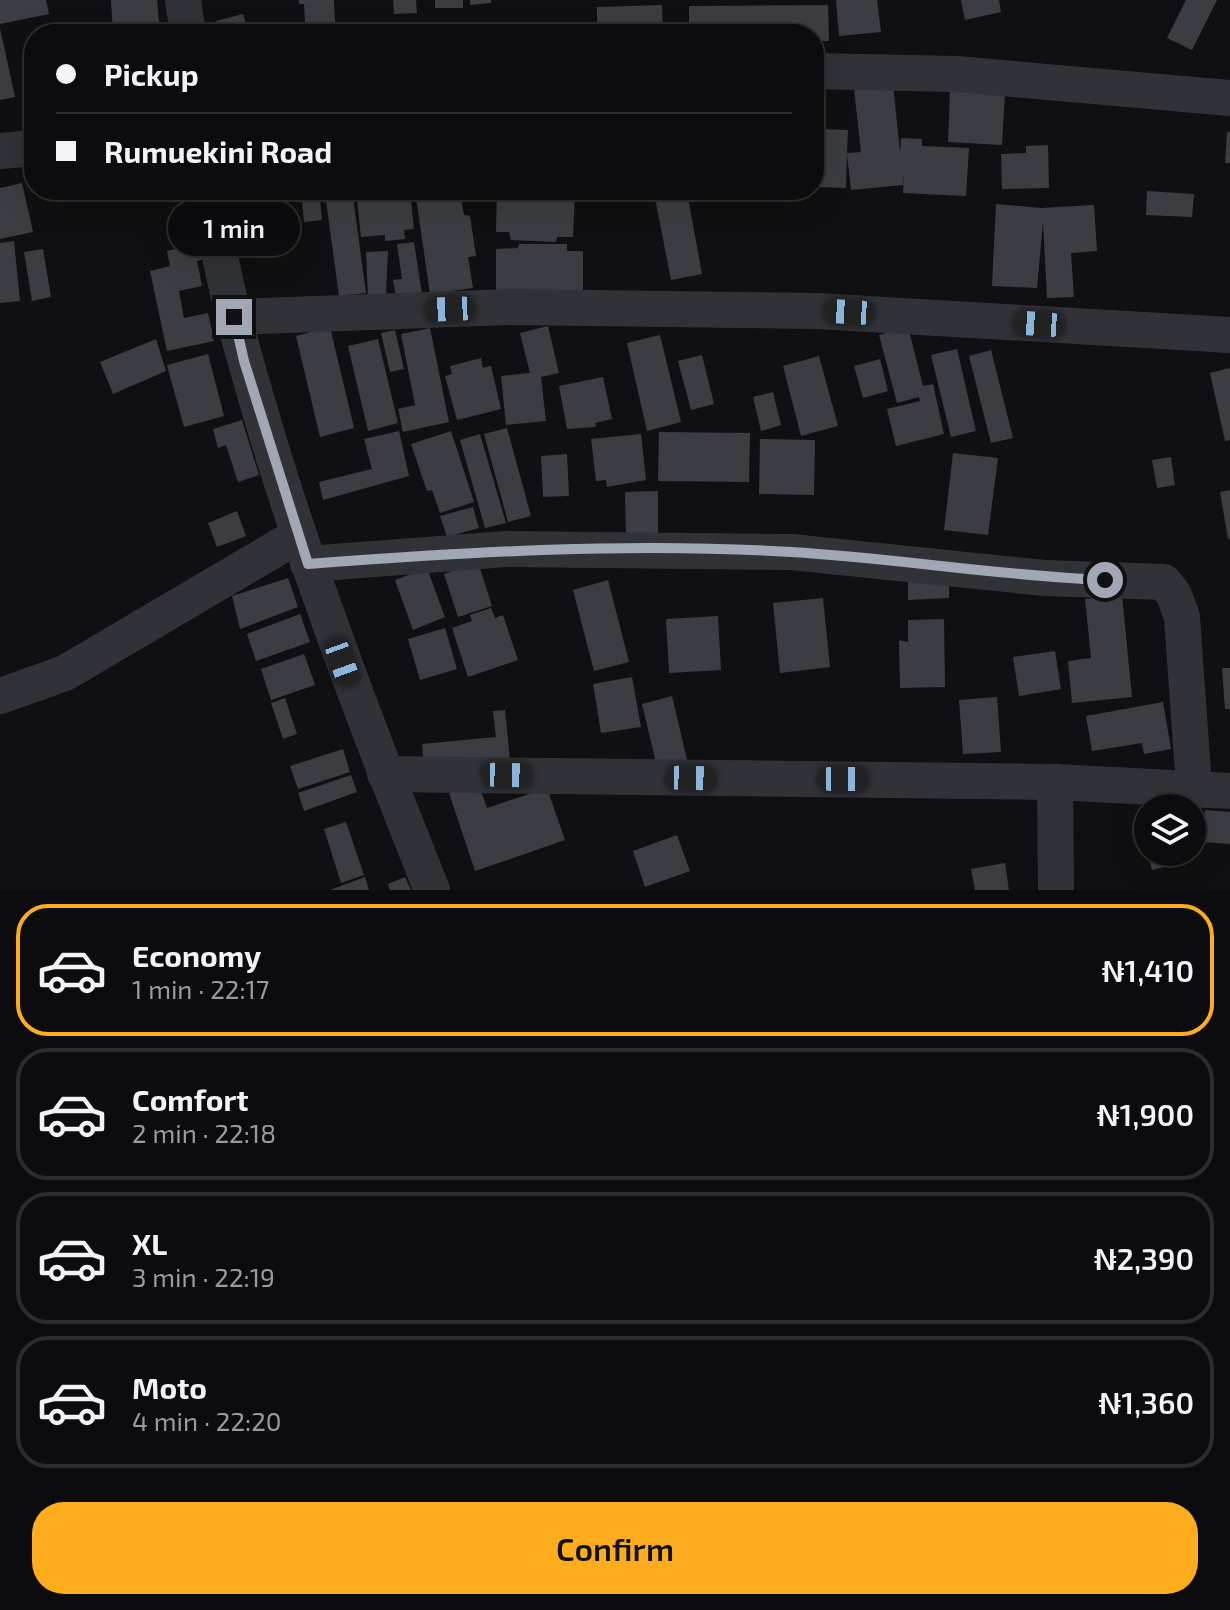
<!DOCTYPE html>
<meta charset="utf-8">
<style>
:root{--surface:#0c0c0e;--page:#151517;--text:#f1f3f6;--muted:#9a9b9e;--line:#2c2c2e;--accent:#fdac1e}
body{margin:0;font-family:"Exo 2",sans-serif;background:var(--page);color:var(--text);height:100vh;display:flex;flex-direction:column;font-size:30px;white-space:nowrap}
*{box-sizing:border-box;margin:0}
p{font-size:26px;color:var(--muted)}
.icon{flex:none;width:44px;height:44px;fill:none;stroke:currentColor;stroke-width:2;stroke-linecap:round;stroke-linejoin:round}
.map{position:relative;height:890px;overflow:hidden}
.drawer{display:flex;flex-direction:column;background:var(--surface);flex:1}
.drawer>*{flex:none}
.hud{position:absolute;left:24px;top:24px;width:800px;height:176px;border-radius:32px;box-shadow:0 8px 32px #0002,0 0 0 2px var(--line);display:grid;align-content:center;height:176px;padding:0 32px;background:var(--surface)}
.buttons{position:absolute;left:1134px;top:794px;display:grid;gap:16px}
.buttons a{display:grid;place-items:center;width:72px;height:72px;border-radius:50%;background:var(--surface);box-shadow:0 8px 32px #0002,0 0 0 2px var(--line);font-size:40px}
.end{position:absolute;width:36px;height:36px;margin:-18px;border:10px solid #a1a7b4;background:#111;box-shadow:0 0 0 4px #111}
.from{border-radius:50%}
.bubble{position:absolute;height:56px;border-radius:28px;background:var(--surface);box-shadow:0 8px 32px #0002,0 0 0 2px var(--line);font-size:26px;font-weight:600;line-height:56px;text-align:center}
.car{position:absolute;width:24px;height:48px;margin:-24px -12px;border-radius:10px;box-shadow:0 0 6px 2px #0007;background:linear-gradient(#222 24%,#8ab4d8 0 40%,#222 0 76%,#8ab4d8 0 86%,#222 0)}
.hud b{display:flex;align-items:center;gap:28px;height:76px;font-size:30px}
.hud b+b{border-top:2px solid var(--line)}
.hud i{width:20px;height:20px;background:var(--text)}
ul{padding:14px 0 0;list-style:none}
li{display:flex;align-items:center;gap:24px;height:132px;margin:0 16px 12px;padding:0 16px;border:4px solid var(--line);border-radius:32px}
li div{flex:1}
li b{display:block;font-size:30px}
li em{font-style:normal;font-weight:600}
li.selected{border-color:var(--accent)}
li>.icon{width:72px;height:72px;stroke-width:1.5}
.cta{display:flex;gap:16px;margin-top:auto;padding:16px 32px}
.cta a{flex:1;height:92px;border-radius:32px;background:var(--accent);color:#111;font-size:32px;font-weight:600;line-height:92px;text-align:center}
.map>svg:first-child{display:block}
</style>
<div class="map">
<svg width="1230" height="890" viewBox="0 0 1230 890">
<rect width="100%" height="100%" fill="#101012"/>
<g fill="#3c3d42">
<polygon points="0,0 46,0 49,14 0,24"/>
<polygon points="111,0 157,0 160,32 113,34"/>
<polygon points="299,0 334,0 335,22 305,23 304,4 299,4"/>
<polygon points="393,0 416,0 417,13 394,14"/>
<rect x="435" y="0" width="28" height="8"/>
<polygon points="470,0 491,0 491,3 470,5"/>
<polygon points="836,0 877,0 881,32 839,36"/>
<polygon points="961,0 999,0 1001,12 965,20"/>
<polygon points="1186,0 1217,0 1192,50 1167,38"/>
<polygon points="662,5 663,34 597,34 597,7"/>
<polygon points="828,5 829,41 814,41 814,34 689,34 689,6"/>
<polygon points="243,14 249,34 220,34 216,21"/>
<polygon points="0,28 15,97 0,100"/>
<polygon points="814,83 821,83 820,129 848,130 847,153 861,152 854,88 893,83 900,153 901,138 922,139 922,146 969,148 966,196 903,193 904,172 903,185 851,190 847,154 846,188 814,187"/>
<polygon points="950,91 1005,94 1002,145 948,142"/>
<polygon points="1227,132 1230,132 1230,163 1225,163"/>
<polygon points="1048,145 1049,188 1002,189 1001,154 1026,153 1026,146"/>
<polygon points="22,183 33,232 0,239 0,188"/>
<polygon points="301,190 319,190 322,220 304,222"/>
<polygon points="352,190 366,293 339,296 325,193"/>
<polygon points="410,190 414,229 404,230 405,239 385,241 385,235 361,237 356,191"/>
<polygon points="415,190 460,190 464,215 470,216 476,256 468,257 473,288 430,294"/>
<polygon points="497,190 575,192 573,237 557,237 556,242 511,240 509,232 496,232"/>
<polygon points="1147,191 1194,194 1192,217 1146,215"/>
<polygon points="687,192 702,274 671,280 655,198"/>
<polygon points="996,204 1041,208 1094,205 1097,251 1071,253 1074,297 1047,298 1043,222 1037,288 992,286"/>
<polygon points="14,241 20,301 0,303 0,243"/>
<polygon points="414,242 422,294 396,297 393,280 402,279 397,244"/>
<polygon points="200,243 204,259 197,261 202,286 179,291 184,318 208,313 214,341 167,351 150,271 170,266 167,251"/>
<polygon points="519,244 567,244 567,251 583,251 583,295 496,295 496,249 518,248"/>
<polygon points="43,249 51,297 32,301 24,252"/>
<polygon points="388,251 386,296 368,297 366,252"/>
<polygon points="548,326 559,373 541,377 546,421 506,425 501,376 530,373 520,333"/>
<polygon points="330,327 354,428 320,437 296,336"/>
<polygon points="908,327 923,386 933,384 944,434 896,446 887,409 920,401 919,397 897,403 879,335"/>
<polygon points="430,328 449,422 403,432 398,409 415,405 401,334"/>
<polygon points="395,330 404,369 390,372 381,333"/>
<polygon points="660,335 681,422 647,431 627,343"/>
<polygon points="156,339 166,371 113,394 100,362"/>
<polygon points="378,339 398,423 368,431 348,346"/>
<polygon points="957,349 976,431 951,437 931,355"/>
<polygon points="991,350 1013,438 991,443 969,356"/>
<polygon points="208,354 224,416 184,427 167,365"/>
<polygon points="702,355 714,404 691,410 678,361"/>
<polygon points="819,356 838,426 801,436 783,366"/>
<polygon points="481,358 483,368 491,366 501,409 457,420 445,376 452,374 450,366"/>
<polygon points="880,359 888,391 863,398 854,366"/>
<polygon points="1230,368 1230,440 1225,441 1210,373"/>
<polygon points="603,377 612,419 595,423 596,427 567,429 559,386"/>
<polygon points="773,392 781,425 761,431 753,397"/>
<polygon points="242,420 259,475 238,482 226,445 218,448 213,429"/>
<polygon points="507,428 531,516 508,522 484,434"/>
<polygon points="399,431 409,476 323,500 319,482 372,469 364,439"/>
<polygon points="451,431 474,502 440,513 432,490 427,491 411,444"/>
<polygon points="659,432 750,433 749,482 658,481"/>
<polygon points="480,434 506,523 485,528 460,440"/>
<polygon points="641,434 646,480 607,487 606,480 596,481 591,439"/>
<polygon points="760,439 815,440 814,495 759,494"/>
<polygon points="953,453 998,458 988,535 944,530"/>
<polygon points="567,454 569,496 543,497 541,456"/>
<polygon points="1171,457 1175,485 1157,488 1152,460"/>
<polygon points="1230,490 1230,539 1228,539 1220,492"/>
<polygon points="658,491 658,541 626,542 625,492"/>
<polygon points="473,507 479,528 447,537 440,516"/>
<polygon points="237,511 246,536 217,547 208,523"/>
<polygon points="478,562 492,606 458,617 444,574"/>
<polygon points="427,568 445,617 413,630 395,580"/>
<polygon points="288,578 298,607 240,629 232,596"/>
<polygon points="608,580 629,662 594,671 573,590"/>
<polygon points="949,580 949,598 908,600 908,582"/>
<polygon points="1122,595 1132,697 1072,703 1068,661 1091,658 1085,599"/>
<polygon points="823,598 830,667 780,673 773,603"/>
<polygon points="491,608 495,618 503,615 518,660 468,677 452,628 472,621 470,615"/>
<polygon points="300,614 310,642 256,661 247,634"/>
<polygon points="718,616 721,670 669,673 666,619"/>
<polygon points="944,619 945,687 900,688 899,640 908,642 908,620"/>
<polygon points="445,628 457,669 420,680 408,639"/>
<polygon points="1055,651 1061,689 1019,696 1013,657"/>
<polygon points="304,654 315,685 271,700 261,669"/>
<polygon points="1222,668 1230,668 1230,709 1225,709"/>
<polygon points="632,677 641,727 601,733 593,684"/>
<polygon points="672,696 687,760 657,767 642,704"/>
<polygon points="997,697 1001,752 963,754 959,700"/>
<polygon points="285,698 297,734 283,739 271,703"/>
<polygon points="1163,702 1171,749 1144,754 1142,743 1092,751 1086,716"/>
<polygon points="505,710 510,760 424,768 422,744 496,737 493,711"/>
<polygon points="343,749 350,772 298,789 290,766"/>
<polygon points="351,775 357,792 304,811 298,793"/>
<polygon points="478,783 487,808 547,788 565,840 475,871 449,793"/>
<polygon points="1148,810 1148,850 1147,850 1138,813"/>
<polygon points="1205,810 1230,812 1230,844 1202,842"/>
<polygon points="346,822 364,875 341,883 324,829"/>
<polygon points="677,835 690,871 645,887 633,851"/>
<polygon points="1148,852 1192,852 1193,860 1152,870"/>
<polygon points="1005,863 1009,890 975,890 971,869"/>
<polygon points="365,877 369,890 330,890"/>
<polygon points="405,877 411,890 390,890 388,884"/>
</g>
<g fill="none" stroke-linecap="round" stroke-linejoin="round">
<g stroke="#313237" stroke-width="36">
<polyline points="183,0 188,34"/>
<polyline points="814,71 956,74 1230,98"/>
<polyline points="0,151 34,148"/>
<path d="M209 190C221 283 248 372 275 461 321 607 375 748 432 890"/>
<polyline points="234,317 512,307 817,311 1230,335"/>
<polyline points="308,564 506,549 791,552 1045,578 1164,582 1174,595 1182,617 1194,787"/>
<polyline points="0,696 65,673 299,535"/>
<polyline points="385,774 1055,782 1230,791"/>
<polyline points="1055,782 1056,890"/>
</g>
</g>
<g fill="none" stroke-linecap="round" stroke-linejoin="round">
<path stroke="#a1a7b4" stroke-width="10" d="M234 317 244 361 308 564C468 552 630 542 791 552 896 558 1000 576 1105 580"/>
</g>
</svg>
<div class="buttons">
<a><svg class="icon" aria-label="layers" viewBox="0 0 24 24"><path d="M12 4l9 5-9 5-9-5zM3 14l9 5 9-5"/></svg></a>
</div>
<i class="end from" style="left:1105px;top:580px"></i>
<i class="end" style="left:234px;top:317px"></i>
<div class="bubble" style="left:168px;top:200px;width:132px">1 min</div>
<i class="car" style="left:450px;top:309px;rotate:268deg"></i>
<i class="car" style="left:849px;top:312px;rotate:273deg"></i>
<i class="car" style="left:1039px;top:324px;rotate:274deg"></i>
<i class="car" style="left:342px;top:662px;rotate:160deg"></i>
<i class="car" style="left:507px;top:775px;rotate:91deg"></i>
<i class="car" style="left:691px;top:778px;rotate:91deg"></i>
<i class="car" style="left:843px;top:779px;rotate:90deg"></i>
<div class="hud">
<b><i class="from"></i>Pickup</b>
<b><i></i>Rumuekini Road</b>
</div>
</div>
<section class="drawer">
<ul>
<li class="selected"><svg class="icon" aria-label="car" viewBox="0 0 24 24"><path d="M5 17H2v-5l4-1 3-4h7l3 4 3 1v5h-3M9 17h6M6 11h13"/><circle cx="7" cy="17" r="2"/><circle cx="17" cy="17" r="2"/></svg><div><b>Economy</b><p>1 min · 22:17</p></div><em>₦1,410</em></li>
<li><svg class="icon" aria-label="car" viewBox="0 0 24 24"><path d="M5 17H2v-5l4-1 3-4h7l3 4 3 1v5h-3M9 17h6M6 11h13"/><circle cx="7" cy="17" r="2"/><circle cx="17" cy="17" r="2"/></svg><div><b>Comfort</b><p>2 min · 22:18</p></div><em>₦1,900</em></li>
<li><svg class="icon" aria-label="car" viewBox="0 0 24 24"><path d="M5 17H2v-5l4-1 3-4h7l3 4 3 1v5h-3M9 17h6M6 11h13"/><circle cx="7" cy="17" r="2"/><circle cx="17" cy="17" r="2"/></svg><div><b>XL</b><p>3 min · 22:19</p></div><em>₦2,390</em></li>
<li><svg class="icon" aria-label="car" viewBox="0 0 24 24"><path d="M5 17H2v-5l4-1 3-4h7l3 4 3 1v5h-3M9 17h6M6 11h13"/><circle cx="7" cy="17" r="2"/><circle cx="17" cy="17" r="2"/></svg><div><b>Moto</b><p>4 min · 22:20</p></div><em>₦1,360</em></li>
</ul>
<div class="cta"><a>Confirm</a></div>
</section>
